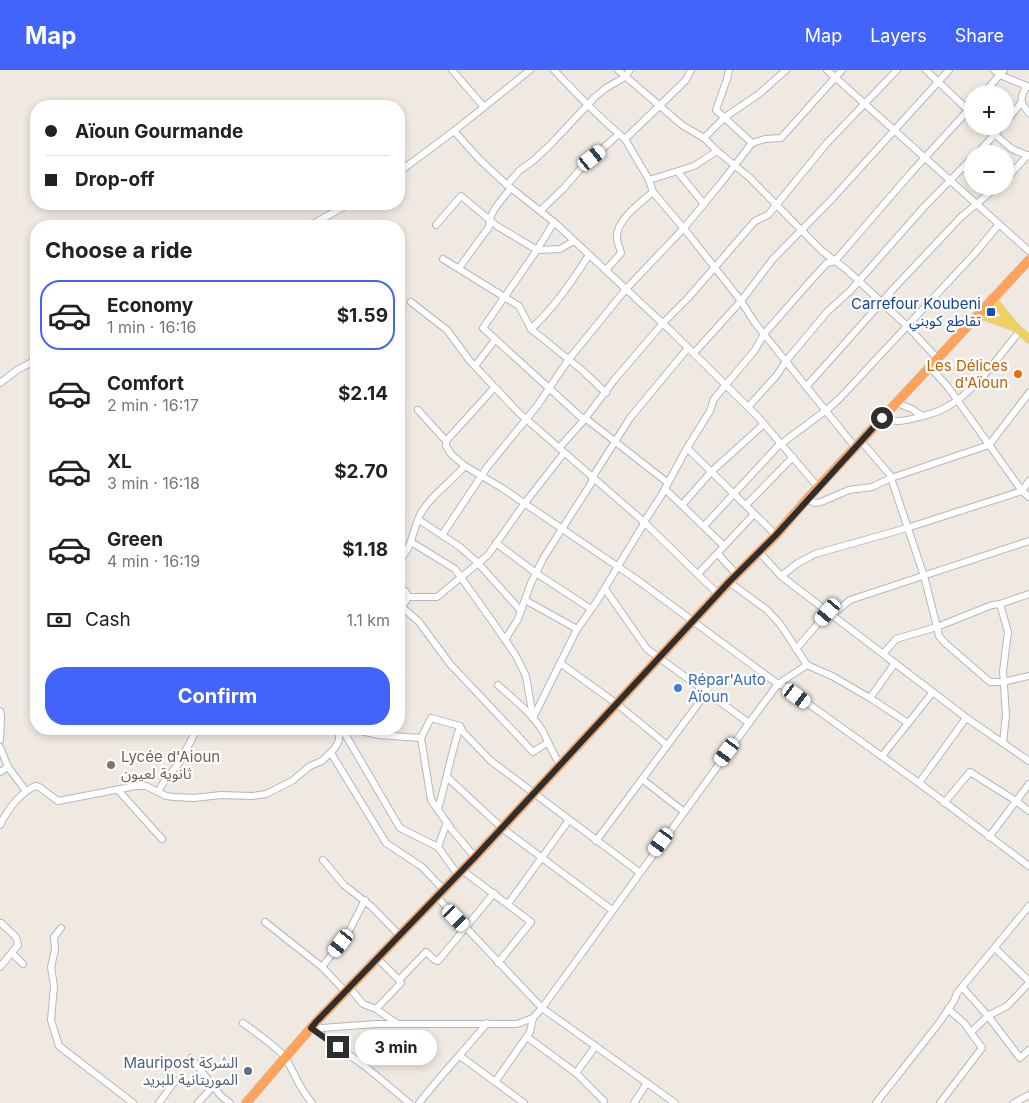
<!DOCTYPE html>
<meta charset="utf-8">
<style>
:root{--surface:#fff;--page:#f2f2f2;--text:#222;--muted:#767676;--line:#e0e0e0;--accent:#4264fb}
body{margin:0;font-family:Inter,"Noto Sans Arabic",sans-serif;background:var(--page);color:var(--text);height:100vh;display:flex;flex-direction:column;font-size:19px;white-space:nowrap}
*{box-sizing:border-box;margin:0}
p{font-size:16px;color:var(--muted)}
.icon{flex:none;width:28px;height:28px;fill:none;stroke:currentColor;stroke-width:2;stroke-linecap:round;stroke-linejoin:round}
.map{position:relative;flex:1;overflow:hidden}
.details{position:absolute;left:30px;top:150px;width:375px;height:515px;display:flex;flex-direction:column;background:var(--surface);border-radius:20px;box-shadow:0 2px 8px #0003}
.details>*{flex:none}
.banner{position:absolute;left:30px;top:30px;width:375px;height:110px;border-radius:20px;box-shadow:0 2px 8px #0003;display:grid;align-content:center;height:110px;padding:0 15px;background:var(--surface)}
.fabs{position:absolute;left:964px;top:15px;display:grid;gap:10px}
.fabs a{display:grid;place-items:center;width:50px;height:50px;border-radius:50%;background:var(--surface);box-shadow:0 2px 8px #0003;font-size:25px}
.end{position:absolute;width:22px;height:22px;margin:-11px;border:6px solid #2e2e2e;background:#fff;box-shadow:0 0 0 2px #fff}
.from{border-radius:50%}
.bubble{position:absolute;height:35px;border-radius:18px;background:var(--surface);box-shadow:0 2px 8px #0003;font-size:16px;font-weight:700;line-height:35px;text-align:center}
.car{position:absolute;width:15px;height:30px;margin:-15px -8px;border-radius:6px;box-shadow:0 0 4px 1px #0007;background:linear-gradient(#fff 24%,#345 0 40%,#fff 0 76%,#345 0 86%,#fff 0)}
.banner b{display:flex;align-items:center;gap:18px;height:48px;font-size:19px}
.banner b+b{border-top:1px solid var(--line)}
.banner i{width:12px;height:12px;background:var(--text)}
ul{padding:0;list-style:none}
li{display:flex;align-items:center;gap:15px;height:70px;margin:0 10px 8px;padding:0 5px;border:2px solid transparent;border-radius:20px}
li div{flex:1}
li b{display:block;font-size:19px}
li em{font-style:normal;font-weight:700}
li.current{border-color:var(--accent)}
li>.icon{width:45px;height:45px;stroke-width:1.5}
h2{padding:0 15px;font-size:22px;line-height:60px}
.pay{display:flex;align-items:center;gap:12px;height:55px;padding:0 15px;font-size:19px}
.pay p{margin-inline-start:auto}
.action{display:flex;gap:10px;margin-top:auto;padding:10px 15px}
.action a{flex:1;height:58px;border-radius:20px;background:var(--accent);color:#fff;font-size:20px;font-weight:700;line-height:58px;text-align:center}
header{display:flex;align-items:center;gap:30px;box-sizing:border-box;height:70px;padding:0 25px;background:var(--accent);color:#fff}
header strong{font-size:24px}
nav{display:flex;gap:28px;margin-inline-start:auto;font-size:18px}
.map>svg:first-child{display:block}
</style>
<header>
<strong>Map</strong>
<nav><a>Map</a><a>Layers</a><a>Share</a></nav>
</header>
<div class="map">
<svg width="1029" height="1033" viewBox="0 0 1029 1033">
<rect width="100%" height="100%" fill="#efe9e1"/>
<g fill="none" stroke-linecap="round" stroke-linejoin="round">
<g stroke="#b4b7c1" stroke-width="8">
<g id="minor">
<polyline points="452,0 484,37"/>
<path d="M554 0C577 24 599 48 625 69L686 10 691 0"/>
<polyline points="618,0 682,55 704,68 717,81 749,107 822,181 847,200 907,256 937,288"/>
<polyline points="729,0 727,9 716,40 752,73"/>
<polyline points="827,0 1029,181"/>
<polyline points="926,0 972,44"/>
<polyline points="994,0 1000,5 1029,17"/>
<path d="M1027 16C1019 28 1020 32 1029 43"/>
<polyline points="983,24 1004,0"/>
<polyline points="1005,53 1021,33"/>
<polyline points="985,56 1012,79 1029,86"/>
<polyline points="454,61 480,90 507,115 554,152 672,262 758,347 818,417"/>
<polyline points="704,68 725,47 759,24 786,0"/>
<polyline points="625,69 649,110 653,122 690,166 741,231 755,253 855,377"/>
<polyline points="977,84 1002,56"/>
<polyline points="399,102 454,61 530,0"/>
<polyline points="678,102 704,134"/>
<polyline points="649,110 694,96 717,81"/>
<polyline points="1005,110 1028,85"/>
<polyline points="507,115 520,100 534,90 551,74 595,27 606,18 625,7 630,0"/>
<polyline points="540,141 563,119 583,96 619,64"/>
<polyline points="554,152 537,180 483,258 584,350"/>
<polyline points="436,155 461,126 497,156 537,180 560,179 574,171"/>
<polyline points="309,156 349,134"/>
<polyline points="443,189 519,236 531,259 583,301 606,323"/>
<path d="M459 198 489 157C489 141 502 130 511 118"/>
<path d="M606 200 621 183C620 178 617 173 617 168 615 151 641 132 653 122"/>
<polyline points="411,232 447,260 470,291 518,342 644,452 718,524"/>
<path d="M531 259C554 238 572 211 589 185"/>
<polyline points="694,283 741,231 773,189 831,130 949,0"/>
<polyline points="475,296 495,270"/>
<polyline points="930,297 948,317 1022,421 1029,427"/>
<polyline points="0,313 17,300 36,290"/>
<polyline points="806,317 895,217 961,147 998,116"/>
<polyline points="897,333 912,339 922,346"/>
<polyline points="748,337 777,305 786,291 827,242 850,221 924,137 972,88"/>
<polyline points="418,340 446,371 446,376 451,384 465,396 502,418 636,509 778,614 785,617 919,713 1029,796"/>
<polyline points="585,348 668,413"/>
<path d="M882 348C895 353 906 351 919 347 928 345 937 342 945 338 976 321 997 288 1020 261"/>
<polyline points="446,371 494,318"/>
<polyline points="861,371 890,405 924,506 937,557 896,569 883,584"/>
<polyline points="559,378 584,350 615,309 663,253 688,228 755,151 768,145 827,73 897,0"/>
<polyline points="687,378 776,465"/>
<polyline points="665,419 724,476"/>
<polyline points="807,429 815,433 821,432 849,420 872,417 891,408 989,375 1029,323"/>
<polyline points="682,435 711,402 764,354"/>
<polyline points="746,435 793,387"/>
<polyline points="419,450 460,477 478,493 521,541"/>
<polyline points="704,456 777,377 829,338 841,327 977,181 999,154"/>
<polyline points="442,465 488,396 537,336 569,289 626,219 684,158 721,113 752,73 765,69 781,68 842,0"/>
<polyline points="411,472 455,499 497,558 516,586 526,606 533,648"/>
<polyline points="496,473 536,503 591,539"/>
<polyline points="759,482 781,506 968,649 1029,691"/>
<polyline points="718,484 736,504"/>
<path d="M399 490C412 479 413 459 420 445 429 427 452 411 465 396"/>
<polyline points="698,504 754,444"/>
<polyline points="781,506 798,493 815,484 907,458 1022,421 1029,411"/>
<polyline points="399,516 406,522 408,527 399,543"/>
<polyline points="605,519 647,579 749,653"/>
<polyline points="1029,524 1000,534 992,535 937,557 939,566 945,573 990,612 1003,612 1029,606"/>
<polyline points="408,527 437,527 488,485 524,434 564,383"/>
<polyline points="525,530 577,559"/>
<polyline points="1000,534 1008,562 1003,601 1006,645 1003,673"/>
<polyline points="402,537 419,552 450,594 533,682 547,673"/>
<polyline points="832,545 850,530 1029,471"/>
<polyline points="505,570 518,549 531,513 544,487 592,412 592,408 630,348 688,278"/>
<polyline points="796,579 828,542"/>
<polyline points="560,593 617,634 667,675"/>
<polyline points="807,595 832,606 870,628 908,653"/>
<path d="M498 615C513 629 532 643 542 660 549 672 552 684 561 695"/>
<polyline points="870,628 895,593"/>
<polyline points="0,641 1,646 0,670"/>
<polyline points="533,648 576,561 597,531 643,455 644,452 661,426 687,378 710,341 714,329 755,280 764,264 806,216 827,193 835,191 910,104 972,36"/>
<polyline points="342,659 400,758 438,777 458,805"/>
<polyline points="351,659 379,665 421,668"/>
<polyline points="0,677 8,697 26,721"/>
<polyline points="331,683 386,773 422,797 444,820"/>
<polyline points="882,686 933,622"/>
<polyline points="0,702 8,697"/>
<polyline points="447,707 502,758 612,840"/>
<polyline points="642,709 683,741"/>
<polyline points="919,713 966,648"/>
<polyline points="118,720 162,769"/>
<polyline points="158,722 163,713 179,693 195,663"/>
<polyline points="944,733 970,702 1016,731 1029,741"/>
<path d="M438 739C446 712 451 684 460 656"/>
<path d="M0 755C8 739 19 724 35 716L39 717 58 731 136 716H146L166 726 174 727 194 728 221 725 252 726 266 724 292 711 310 696 322 691 335 678 339 670V659"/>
<polyline points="989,767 1029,714"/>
<polyline points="596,771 707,622"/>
<polyline points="438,777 447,752"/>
<polyline points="475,787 452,760 431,730 421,668 431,648 460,656 463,662 491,691 639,802"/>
<polyline points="323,790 344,815 372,837 400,866"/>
<polyline points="462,800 531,852 498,893"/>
<polyline points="437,827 542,938 675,1033"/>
<polyline points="508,834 569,750"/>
<polyline points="265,852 322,897 345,921"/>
<polyline points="61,858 54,867 55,880 51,897 54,916 51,950 59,976 133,1033"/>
<polyline points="995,878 1029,911"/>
<polyline points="12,883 23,894"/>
<polyline points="376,890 381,892 399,910"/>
<polyline points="0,897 18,875 16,867 1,853"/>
<polyline points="322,897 347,865 365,830"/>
<polyline points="349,917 363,934 376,939 401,913 399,910 426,882 435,890 438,891 494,823"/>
<polyline points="962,917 988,946 1020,988 1029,980"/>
<polyline points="376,939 398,954"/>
<path d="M243 953C254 961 280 979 286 989 295 1004 300 1020 312 1033"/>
<polyline points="312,956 322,958 376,954 517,954 533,948 542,938 749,653 778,614 807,595 780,554 767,540 729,512"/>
<polyline points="311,957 366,997 409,1033"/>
<polyline points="971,962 988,946 1007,936 1029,913"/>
<polyline points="527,967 576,1003 604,1031"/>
<polyline points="460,986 524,1033"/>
<polyline points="191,988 221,1026 230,1033"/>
<polyline points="576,1003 595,977"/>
<polyline points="495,1012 530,962 533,948"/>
<polyline points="159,1033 175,1011"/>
<polyline points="198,1033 214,1015"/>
<path d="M419 1033C441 1005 465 980 487 953"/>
<polyline points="634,1033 647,1013"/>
<polyline points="876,1033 939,953 954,931 957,923 1029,836"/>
<polyline points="940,1033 982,978 964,953 948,939"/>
<polyline points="1014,1033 1029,1025"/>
</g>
</g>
<g stroke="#c9c9c9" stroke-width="9">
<g id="major">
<polyline points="992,228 1015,257 1029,269"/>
<polyline points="978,244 1015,257"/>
</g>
</g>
<g stroke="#c9c9c9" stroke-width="10">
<polyline id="highway" points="246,1033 316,952 475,787 729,512 776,465 807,429 1029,190"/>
</g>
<use href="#minor" stroke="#fff" stroke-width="6"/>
<use href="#major" stroke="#f2d163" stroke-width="8"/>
<use href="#highway" stroke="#ffa35c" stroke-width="9"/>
</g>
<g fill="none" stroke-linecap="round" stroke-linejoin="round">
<polyline stroke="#2e2e2e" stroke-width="6" points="338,977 311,958 316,952 475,787 729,512 776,465 882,348"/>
</g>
<rect fill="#1a4fb4" stroke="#fff" stroke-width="2" x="986" y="237" width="10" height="10" rx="2.5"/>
<circle fill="#e8710a" stroke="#fff" stroke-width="2" cx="1018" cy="304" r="5"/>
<circle fill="#3f7fe0" stroke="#fff" stroke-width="2" cx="678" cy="618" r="5"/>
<circle fill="#8d6e63" stroke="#fff" stroke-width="2" cx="111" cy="695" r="5"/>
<circle fill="#5c6f8a" stroke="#fff" stroke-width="2" cx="248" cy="1001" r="5"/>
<g text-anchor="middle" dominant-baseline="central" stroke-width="4.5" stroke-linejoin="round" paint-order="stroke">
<g font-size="15" fill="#164399" stroke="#fff" text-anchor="end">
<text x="981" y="233">Carrefour Koubeni<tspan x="981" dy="17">تقاطع كوبني</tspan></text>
</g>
<g font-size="15" fill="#c56008" stroke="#fff" text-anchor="end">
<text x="1008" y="295">Les Délices<tspan x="1008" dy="17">d'Aïoun</tspan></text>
</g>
<g font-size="15" fill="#366cbe" stroke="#fff" text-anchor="start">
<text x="688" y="609">Répar'Auto<tspan x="688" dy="17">Aïoun</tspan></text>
</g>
<g font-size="15" fill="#785e54" stroke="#fff" text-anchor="start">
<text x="121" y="686">Lycée d'Aioun<tspan x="121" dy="17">ثانوية لعيون</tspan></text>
</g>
<g font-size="15" fill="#4e5e75" stroke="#fff" text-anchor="end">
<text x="238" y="992">Mauripost الشركة<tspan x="238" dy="17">الموريتانية للبريد</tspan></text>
</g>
</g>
</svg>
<div class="fabs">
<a>+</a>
<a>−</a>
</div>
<i class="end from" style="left:882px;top:348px"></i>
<i class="end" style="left:338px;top:977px"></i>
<div class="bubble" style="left:355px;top:960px;width:82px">3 min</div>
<i class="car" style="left:592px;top:88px;rotate:51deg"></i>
<i class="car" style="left:828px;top:542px;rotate:220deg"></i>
<i class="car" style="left:797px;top:626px;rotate:126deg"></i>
<i class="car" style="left:727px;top:682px;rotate:216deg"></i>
<i class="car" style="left:661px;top:772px;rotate:216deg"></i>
<i class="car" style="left:456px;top:848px;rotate:136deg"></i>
<i class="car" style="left:341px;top:873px;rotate:217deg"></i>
<div class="banner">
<b><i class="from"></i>Aïoun Gourmande</b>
<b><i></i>Drop-off</b>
</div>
<section class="details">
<h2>Choose a ride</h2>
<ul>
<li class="current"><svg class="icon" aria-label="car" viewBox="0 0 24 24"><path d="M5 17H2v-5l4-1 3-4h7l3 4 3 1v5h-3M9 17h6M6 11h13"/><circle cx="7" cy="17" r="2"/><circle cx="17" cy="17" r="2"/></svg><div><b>Economy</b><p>1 min · 16:16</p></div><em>$1.59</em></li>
<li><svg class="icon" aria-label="car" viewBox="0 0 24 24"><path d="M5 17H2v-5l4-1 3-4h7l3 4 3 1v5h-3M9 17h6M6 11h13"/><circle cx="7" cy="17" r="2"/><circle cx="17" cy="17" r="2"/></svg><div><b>Comfort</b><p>2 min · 16:17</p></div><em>$2.14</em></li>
<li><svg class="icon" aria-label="car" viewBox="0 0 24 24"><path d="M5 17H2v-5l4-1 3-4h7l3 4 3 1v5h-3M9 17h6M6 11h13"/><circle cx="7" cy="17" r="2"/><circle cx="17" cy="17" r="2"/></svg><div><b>XL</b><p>3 min · 16:18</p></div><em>$2.70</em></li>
<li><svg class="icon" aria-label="car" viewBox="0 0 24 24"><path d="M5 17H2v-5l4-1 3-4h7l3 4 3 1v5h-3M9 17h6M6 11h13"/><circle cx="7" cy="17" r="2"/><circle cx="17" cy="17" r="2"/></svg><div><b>Green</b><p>4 min · 16:19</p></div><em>$1.18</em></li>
</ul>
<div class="pay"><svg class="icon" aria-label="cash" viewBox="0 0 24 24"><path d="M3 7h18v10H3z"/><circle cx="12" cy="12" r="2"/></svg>Cash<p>1.1 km</p></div>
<div class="action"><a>Confirm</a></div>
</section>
</div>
